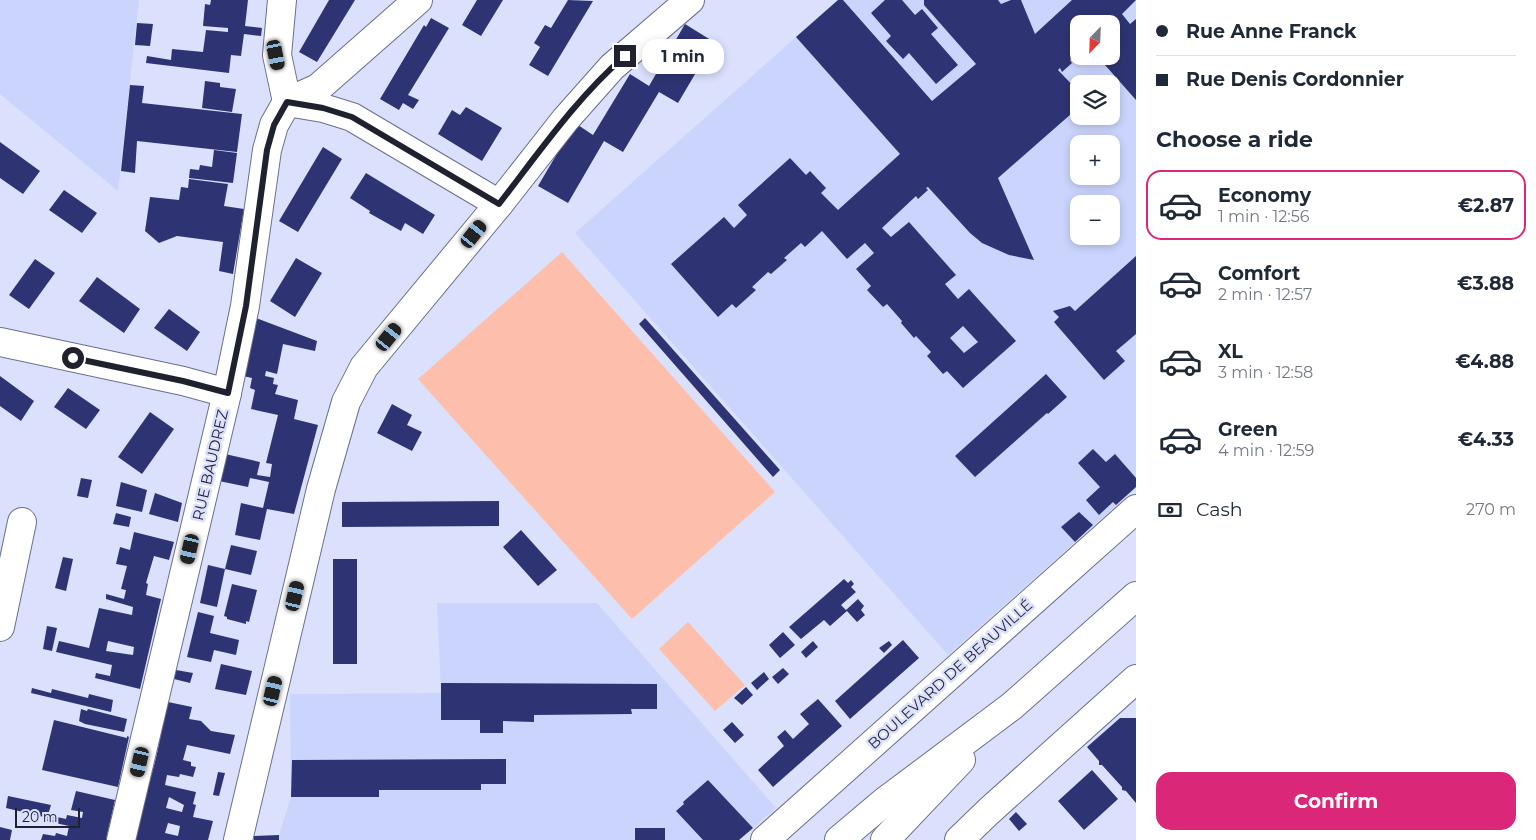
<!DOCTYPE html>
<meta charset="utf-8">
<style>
:root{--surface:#fff;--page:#f2f2f3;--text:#1f2937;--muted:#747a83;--line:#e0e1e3;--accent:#db2777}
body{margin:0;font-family:Montserrat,sans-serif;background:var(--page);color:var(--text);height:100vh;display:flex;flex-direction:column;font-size:19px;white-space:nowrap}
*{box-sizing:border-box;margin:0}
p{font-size:16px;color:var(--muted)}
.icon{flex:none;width:28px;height:28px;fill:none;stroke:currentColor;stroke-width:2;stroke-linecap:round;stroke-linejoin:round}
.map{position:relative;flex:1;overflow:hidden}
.panel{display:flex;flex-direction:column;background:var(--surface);width:400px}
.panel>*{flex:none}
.guide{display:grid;align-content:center;height:110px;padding:0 20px;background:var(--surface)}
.needle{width:32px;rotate:203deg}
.tools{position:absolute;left:1070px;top:15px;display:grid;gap:10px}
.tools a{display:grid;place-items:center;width:50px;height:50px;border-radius:10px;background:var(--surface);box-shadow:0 2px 8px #0003;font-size:25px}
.scale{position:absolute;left:15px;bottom:12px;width:65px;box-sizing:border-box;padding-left:5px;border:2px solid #1f212e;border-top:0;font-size:14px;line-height:18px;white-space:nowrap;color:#1f212e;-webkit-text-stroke:4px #dbe1fd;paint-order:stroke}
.end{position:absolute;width:22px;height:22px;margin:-11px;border:6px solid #1f212e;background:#fff;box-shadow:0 0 0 2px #fff}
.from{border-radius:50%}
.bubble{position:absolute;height:35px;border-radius:15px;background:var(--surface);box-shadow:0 2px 8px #0003;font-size:16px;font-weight:700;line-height:35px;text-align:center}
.car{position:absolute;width:15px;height:30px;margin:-15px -8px;border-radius:6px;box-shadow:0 0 4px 1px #0007;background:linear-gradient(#222 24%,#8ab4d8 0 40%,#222 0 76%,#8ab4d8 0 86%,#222 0)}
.guide b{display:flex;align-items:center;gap:18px;height:48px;font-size:19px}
.guide b+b{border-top:1px solid var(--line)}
.guide i{width:12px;height:12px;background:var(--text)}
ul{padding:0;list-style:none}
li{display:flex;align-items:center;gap:15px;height:70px;margin:0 10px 8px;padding:0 10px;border:2px solid transparent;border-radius:15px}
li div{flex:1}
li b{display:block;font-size:19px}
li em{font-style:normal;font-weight:700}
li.current{border-color:var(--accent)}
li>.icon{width:45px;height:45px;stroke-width:1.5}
h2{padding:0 20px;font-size:22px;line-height:60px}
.pay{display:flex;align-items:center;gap:12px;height:55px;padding:0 20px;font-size:19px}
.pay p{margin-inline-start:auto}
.action{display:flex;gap:10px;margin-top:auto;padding:10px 20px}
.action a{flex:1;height:58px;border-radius:15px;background:var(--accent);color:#fff;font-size:20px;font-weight:700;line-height:58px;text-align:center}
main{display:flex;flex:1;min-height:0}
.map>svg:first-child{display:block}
</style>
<main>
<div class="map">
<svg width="1136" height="840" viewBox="0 0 1136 840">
<rect width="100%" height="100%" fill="#dbe1fd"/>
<g fill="#cbd4fd" fill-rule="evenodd">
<polygon points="0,0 139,0 118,191 0,94"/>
<path d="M838 0H1136V488L948 655 575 233ZM1079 24H1111V56H1079ZM1079 84H1111V116H1079ZM1079 144H1111V176H1079ZM1079 204H1111V236H1079Z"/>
<polygon points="437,603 597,603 776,808 739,840 279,840 279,835 291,797 290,694 441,693"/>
</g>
<g fill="#fdbfab">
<polygon points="562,252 775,492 632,619 418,379"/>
<polygon points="688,622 745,685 715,711 659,649"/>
</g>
<g fill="#2e3473" fill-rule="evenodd">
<polygon points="211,0 248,0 245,26 262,28 261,36 244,34 241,56 231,55 229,73 146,63 147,56 171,60 172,49 203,52 206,30 228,32 228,28 203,26 205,4 210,5"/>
<polygon points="329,0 355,0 317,62 299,52"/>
<polygon points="477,0 503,0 481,36 462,25"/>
<polygon points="568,0 593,1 548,76 529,65 540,47 534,43 545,25 551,28"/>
<path d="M838 0H843L932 101 976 64 924 5V0H998L1001 4 1011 0H1021L1035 34 1072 0H1136L1122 14 1130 24 1136 19V100L1097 56H1111V41L1113 40 1111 38V24H1079V53L1070 60 1072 63 1062 72 1060 68 1058 70 1079 92V107L998 178 1034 260 1009 255 982 243 970 233 928 187 926 188 928 190 918 199 916 196 882 228 891 237 909 222 956 275 945 284 958 299 969 289 1016 341 963 388 947 371 943 374 927 356 931 352 916 336 914 338 901 323 902 321 887 304 883 307 867 290 871 286 856 269 874 253 865 243 847 259 822 231 805 247 801 243 784 258 787 260 771 274 768 272 752 287 756 290 736 308 732 304 718 317 671 264 724 217 734 228 747 215 738 205 790 158 806 175 810 171 826 188 821 193 838 210 900 154 796 37ZM963 326 978 342 964 353 950 338Z"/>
<polygon points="885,0 902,0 915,15 922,9 938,28 931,34 958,65 936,84 909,53 903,59 886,41 891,36 871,13"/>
<polygon points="431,18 449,28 408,95 419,100 413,109 403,103 399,110 380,99 424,25 426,27"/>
<polygon points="137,23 153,24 150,46 135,45"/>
<polygon points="685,24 714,42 678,103 659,92 623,152 604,141 568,203 538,186 575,123 593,135 630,74 649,86"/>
<polygon points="205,81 220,83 220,87 236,89 232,112 202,108"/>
<polygon points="130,85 144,86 142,103 242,114 237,152 137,141 135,173 121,171"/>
<polygon points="466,107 502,128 482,161 438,134 452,110 460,115"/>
<polygon points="0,142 40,171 23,194 0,178"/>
<polygon points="323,147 342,159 298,232 279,221"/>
<polygon points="214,150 237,153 233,183 189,178 190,169 199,170 200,165 212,167"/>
<polygon points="366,173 435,215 423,234 405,223 401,231 369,213 370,211 350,198"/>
<polygon points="189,179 228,184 224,206 244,209 233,274 219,271 223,242 177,236 159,243 145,231 150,197 179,200 181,187 188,188"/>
<polygon points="64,190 97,213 82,233 49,210"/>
<polygon points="1136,256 1136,334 1116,351 1125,361 1104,380 1054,322 1059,317 1053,311 1070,306 1075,311"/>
<polygon points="296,258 322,273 295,317 270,301"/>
<polygon points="35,259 55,273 29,309 9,295"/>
<polygon points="97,277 140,309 124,333 79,301"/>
<polygon points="169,309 200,332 187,351 154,328"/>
<polygon points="256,318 317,341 315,351 283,344 277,374 266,371 265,376 274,378 273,384 278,385 275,394 298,400 294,419 318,425 294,514 267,509 260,540 235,535 241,503 263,508 269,482 250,478 248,487 219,481 225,454 260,462 257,475 270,477 272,464 266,463 278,415 251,409 255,390 250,388 252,378 243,376"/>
<polygon points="645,318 780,470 773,477 639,324"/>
<polygon points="1046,374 1067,397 1048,414 1047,413 975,477 955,456"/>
<polygon points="0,376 34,401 21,421 0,406"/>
<polygon points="68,388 100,410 86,429 54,407"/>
<polygon points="392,404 412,415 407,425 422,432 412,451 377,433"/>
<polygon points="150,412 174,429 142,474 118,457"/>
<polygon points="1093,449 1106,462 1115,454 1136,478 1136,487 1116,505 1113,502 1099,515 1086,500 1100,487 1078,463"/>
<polygon points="81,478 92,480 88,498 77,496"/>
<polygon points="121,482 147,490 142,512 116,506"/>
<polygon points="155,493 182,503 178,522 149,514"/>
<polygon points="499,501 499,526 342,527 342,502"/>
<polygon points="1079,512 1093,525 1075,542 1061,527"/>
<polygon points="116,513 131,517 129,527 113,524"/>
<polygon points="521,530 557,570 538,586 503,547"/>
<path d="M134 532 174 542 169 560 154 556 146 583 148 584 146 595 161 599 140 689 95 678 96 673 110 676 112 665 56 652 59 641 89 648 99 608 132 615 133 607 106 599V594L124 599 126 590 121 589 127 566 116 564 120 547 130 550ZM108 641 134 647 133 655 106 651Z"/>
<polygon points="231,545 257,551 251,575 225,569"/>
<polygon points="63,557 73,559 66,591 55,588"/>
<rect x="333" y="559" width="24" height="105"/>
<polygon points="208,565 225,569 217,607 200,603"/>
<polygon points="844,579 848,583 851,580 854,584 851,587 856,592 841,605 846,610 858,599 864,606 861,610 865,615 857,622 847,611 830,626 824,620 801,639 789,627"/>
<polygon points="232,584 257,590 249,622 246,621 246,624 227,619 227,617 224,616"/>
<polygon points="198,612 214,616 210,633 239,640 236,655 214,650 211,662 187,657"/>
<polygon points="47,626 57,628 52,651 43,649"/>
<polygon points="783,632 795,645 780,658 769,645"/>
<polygon points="903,640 919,658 850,719 835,701"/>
<polygon points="813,641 818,647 806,658 801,652"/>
<polygon points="889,641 892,645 884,653 879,648"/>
<polygon points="221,664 252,671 246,695 215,689"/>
<polygon points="783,668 789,674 778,684 772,677"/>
<polygon points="176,670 193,673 190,683 174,679"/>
<polygon points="764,672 769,679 757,690 751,683"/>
<polygon points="441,683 657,684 657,709 631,709 632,714 534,715 534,722 503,721 503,733 480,733 480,720 441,720"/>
<polygon points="746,687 753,695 742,705 734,698"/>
<polygon points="32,688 51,693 52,689 88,698 89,694 113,700 111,712 31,693"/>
<polygon points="818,699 842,726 773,787 758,770 784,746 777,737 785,730 793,739 809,724 800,714"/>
<path d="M168 702 192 707 189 719 201 721 211 731 235 735 230 754 187 745 183 760 191 762V766L196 767 193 777 180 774 179 777 167 775 165 785 196 792 193 804 196 805 193 817 213 821 208 840H134L156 758ZM169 797 184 805 182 812 166 808ZM168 823 180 826 178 836 165 833Z"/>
<polygon points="81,709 87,711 88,709 127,719 124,732 85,724 79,721"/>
<polygon points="1120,718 1136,718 1136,803 1126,791 1122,790 1122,787 1102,765 1099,765 1099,761 1087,747"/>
<polygon points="54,720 127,738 127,736 129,737 118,787 42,770"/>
<polygon points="732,722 744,735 735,743 723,730"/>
<polygon points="506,759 506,784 481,784 481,790 379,790 379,797 291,797 292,760"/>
<polygon points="1092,770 1118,799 1084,830 1058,801"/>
<polygon points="218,772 225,773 219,796 213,795"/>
<polygon points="708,780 753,828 739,840 703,840 676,811 684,804 683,802"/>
<polygon points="76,791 115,800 106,840 41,840 43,834 55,836 56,833 67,836 69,826 46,821 48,818 6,808 8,796 51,805 48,815 66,819 67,815 82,818 83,812 71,810"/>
<polygon points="1016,812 1027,824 1019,831 1009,819"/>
<polygon points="0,827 12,830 10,840 0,840"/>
<rect x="635" y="828" width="30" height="12"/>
<polygon points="279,835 279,840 254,840 254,836"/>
</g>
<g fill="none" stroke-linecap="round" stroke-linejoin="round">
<g stroke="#696f8e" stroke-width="30">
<g id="minor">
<polyline points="287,102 323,108 352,117 499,204"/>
<polyline points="287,102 318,88 418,0"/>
<polyline points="0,342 183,381 227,393"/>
<polyline points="0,627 22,522"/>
<polyline points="121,840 227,393 245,306 267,150 274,125 287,102 277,55 282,0"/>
<polyline points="238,840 321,489 346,402 364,367 499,204 565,120 612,67 690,0"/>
<polyline points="765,840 1136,509"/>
<polyline points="959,840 988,812 1136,679"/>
</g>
</g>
<g stroke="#696f8e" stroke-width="30">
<g id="major">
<polyline points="839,840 884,802 1012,706 1136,596"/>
<polyline points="885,840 961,760"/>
</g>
</g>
<use href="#minor" stroke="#fff" stroke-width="28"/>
<use href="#major" stroke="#fff" stroke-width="28"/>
</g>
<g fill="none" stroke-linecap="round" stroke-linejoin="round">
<path stroke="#1f212e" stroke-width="6" d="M73 358 183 381 228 393 246 306 267 150 274 125 287 102 323 108 352 117 499 204C537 155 578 96 625 56"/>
</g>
<g text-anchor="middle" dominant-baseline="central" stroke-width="5" stroke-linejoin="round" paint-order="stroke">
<g font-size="15" fill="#1f212e" stroke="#dbe1fd">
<text transform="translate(210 465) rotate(-77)">RUE BAUDREZ</text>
<text transform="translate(950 674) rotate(-42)">BOULEVARD DE BEAUVILLÉ</text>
</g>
</g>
</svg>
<div class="tools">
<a><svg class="needle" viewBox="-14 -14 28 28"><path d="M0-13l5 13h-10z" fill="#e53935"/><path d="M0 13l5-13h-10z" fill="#747a83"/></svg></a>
<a><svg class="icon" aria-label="layers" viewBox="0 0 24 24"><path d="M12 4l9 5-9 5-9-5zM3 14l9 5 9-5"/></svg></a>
<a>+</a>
<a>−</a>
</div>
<div class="scale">20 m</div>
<i class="end from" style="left:73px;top:358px"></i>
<i class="end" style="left:625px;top:56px"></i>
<div class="bubble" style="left:642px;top:39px;width:82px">1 min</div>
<i class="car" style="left:276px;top:55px;rotate:169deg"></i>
<i class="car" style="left:474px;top:234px;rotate:39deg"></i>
<i class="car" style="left:389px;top:337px;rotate:39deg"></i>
<i class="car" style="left:190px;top:549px;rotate:193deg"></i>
<i class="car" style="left:295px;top:596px;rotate:13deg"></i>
<i class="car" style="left:273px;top:691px;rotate:13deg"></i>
<i class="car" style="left:140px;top:762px;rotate:193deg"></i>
</div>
<section class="panel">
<div class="guide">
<b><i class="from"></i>Rue Anne Franck</b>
<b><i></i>Rue Denis Cordonnier</b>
</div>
<h2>Choose a ride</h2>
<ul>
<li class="current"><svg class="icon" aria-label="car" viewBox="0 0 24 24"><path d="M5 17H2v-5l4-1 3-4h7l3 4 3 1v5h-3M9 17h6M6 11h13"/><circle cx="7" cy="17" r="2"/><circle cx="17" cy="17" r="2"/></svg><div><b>Economy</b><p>1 min · 12:56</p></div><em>€2.87</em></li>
<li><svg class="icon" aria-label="car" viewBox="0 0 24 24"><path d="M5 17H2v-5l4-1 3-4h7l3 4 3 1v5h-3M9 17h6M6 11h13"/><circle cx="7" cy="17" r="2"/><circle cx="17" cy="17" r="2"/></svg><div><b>Comfort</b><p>2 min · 12:57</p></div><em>€3.88</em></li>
<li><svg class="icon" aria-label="car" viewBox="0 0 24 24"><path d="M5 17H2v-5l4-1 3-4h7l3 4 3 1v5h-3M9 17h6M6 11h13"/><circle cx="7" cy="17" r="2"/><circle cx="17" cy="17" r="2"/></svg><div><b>XL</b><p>3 min · 12:58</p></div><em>€4.88</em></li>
<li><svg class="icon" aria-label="car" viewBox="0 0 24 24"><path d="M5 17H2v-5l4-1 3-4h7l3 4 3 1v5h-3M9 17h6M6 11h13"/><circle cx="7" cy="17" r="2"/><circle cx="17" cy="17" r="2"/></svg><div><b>Green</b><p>4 min · 12:59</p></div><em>€4.33</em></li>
</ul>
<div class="pay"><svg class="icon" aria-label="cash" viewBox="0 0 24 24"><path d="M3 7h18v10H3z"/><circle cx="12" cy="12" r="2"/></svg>Cash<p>270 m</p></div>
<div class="action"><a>Confirm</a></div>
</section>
</main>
